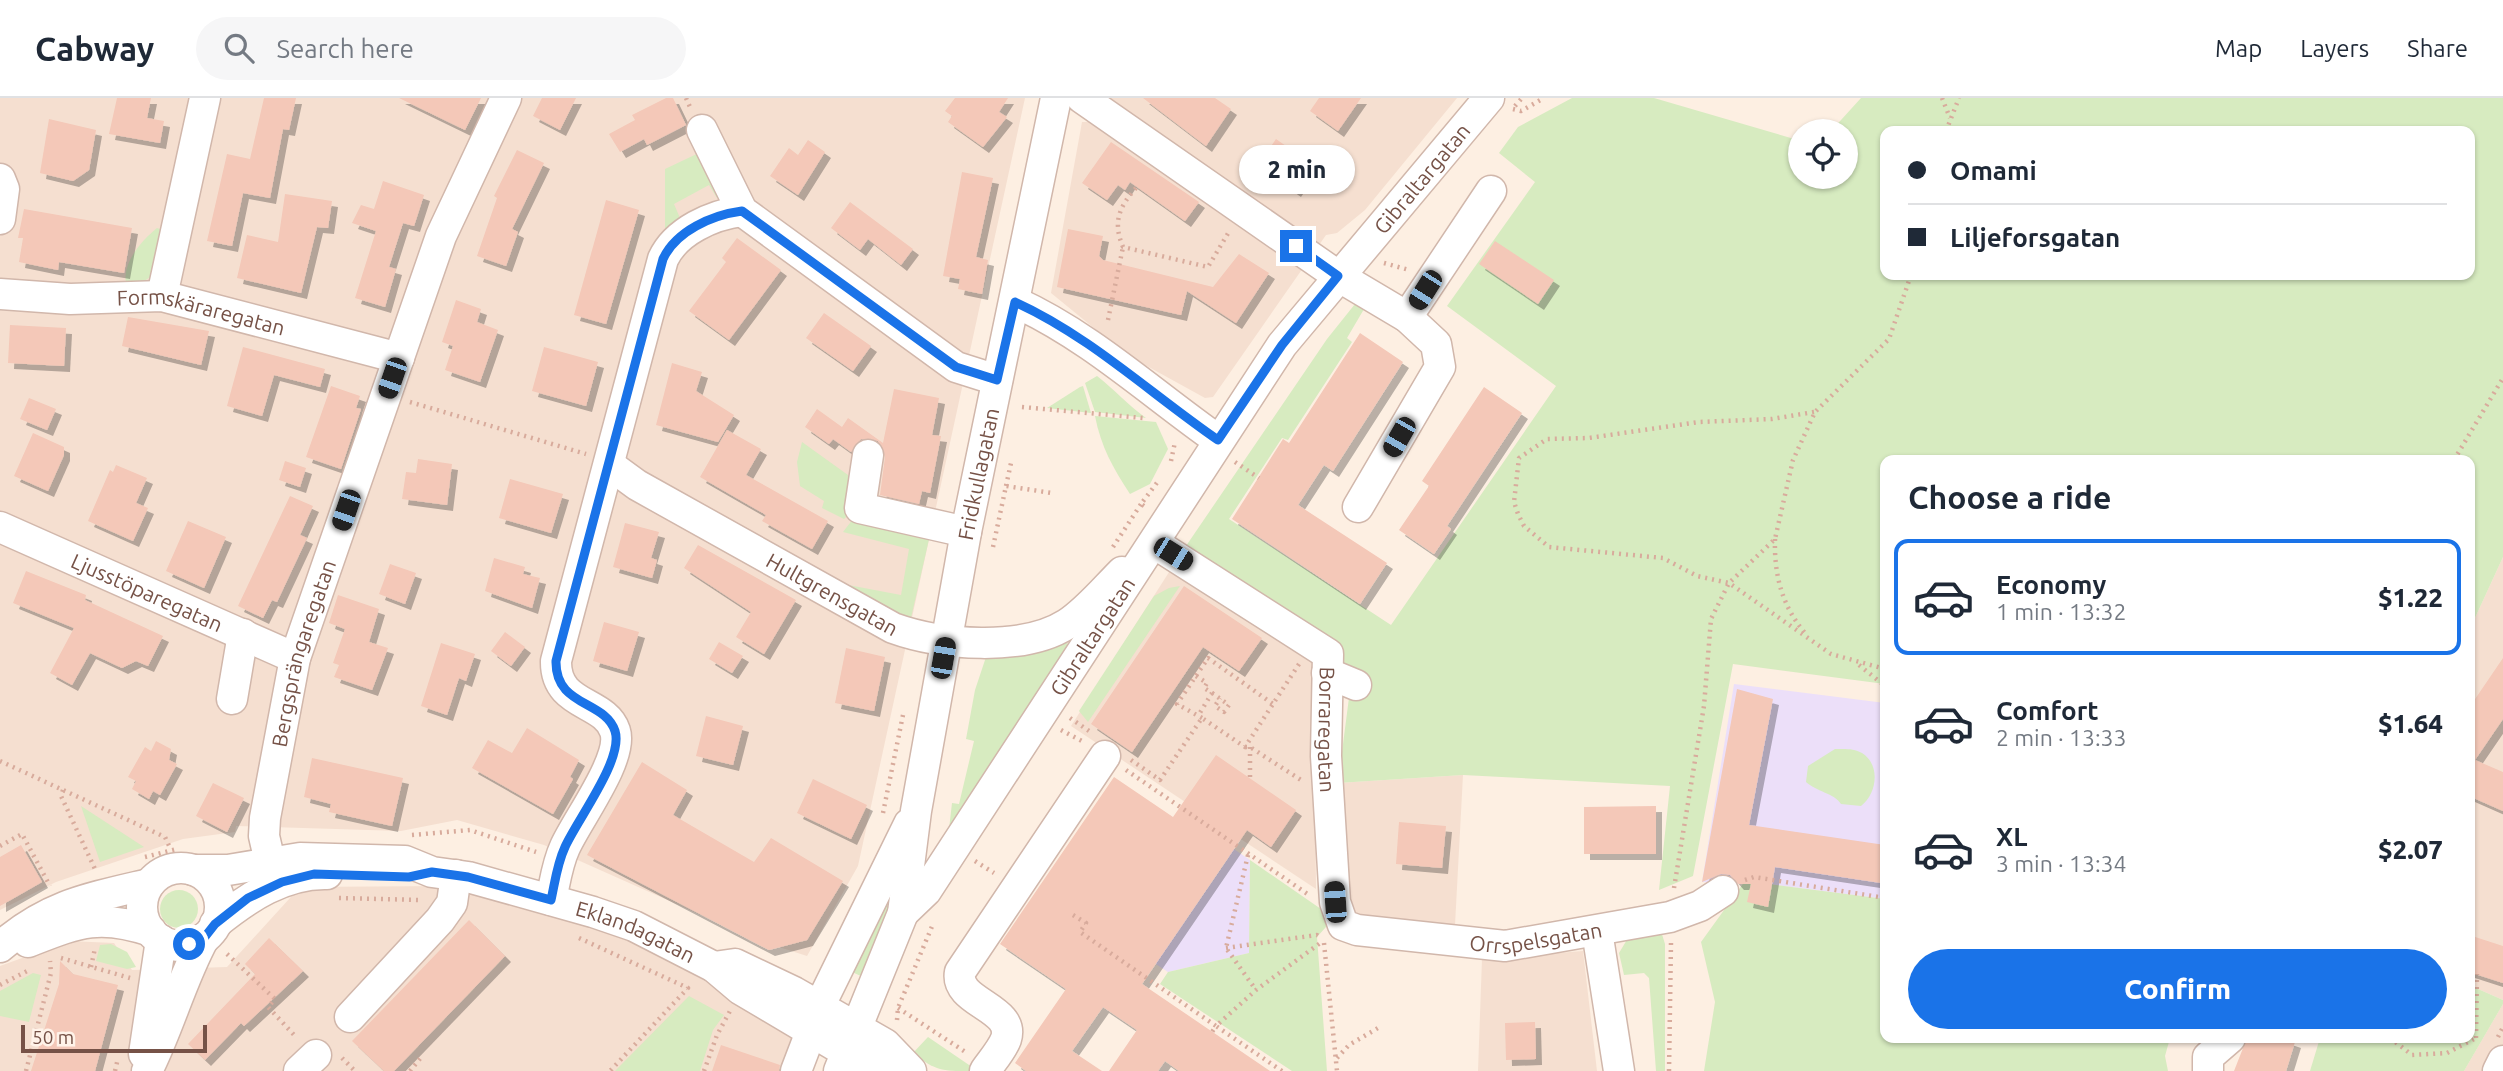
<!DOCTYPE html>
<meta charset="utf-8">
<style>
:root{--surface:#fff;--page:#f6f6f7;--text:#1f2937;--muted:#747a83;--line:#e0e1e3;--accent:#1a73e8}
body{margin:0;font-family:Ubuntu,sans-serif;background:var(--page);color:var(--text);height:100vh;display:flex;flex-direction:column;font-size:26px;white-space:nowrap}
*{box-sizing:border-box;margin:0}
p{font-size:23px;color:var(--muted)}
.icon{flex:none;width:38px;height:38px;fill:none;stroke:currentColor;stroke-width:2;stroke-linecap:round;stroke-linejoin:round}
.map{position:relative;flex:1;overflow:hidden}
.panel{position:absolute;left:1880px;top:357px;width:595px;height:588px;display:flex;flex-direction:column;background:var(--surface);border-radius:14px;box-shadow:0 2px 5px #0004}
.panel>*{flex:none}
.hud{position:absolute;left:1880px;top:28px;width:595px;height:154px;border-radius:14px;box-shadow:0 2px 5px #0004;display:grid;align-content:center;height:154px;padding:0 28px;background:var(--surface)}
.buttons{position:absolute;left:1788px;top:21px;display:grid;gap:14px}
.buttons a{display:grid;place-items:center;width:70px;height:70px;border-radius:50%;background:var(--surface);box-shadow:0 2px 5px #0004;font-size:35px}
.scale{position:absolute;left:21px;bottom:18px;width:186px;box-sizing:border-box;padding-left:7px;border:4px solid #765247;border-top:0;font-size:19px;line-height:24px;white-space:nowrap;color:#765247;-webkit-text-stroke:5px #fff3e9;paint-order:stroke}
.end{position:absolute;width:32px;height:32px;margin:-16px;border:9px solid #1a73e8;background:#fff;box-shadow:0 0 0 4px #fff}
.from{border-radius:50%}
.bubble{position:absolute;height:49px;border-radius:24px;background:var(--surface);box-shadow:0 2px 5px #0004;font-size:23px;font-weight:800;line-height:49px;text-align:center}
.car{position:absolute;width:21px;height:42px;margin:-21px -10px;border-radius:9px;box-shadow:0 0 5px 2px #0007;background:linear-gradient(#222 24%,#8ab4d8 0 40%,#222 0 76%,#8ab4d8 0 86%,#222 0)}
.hud b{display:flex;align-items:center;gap:24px;height:66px;font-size:26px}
.hud b+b{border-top:2px solid var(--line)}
.hud i{width:18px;height:18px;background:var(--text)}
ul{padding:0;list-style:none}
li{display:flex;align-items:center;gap:21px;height:116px;margin:0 14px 10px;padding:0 14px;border:4px solid transparent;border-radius:14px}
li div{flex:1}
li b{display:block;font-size:26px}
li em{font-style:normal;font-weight:800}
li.active{border-color:var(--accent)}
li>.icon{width:63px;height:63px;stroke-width:1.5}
h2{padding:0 28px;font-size:32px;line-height:84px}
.primary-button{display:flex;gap:14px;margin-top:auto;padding:14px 28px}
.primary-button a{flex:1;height:80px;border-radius:42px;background:var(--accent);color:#fff;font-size:28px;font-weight:800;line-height:80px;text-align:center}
header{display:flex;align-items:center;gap:42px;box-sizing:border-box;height:98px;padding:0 35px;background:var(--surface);border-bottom:2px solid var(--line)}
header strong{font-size:33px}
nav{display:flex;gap:38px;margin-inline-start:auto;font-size:24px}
.search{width:490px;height:63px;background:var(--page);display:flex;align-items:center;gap:18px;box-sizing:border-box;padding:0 24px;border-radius:38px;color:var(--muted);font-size:26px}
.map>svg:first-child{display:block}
</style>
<header>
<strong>Cabway</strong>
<div class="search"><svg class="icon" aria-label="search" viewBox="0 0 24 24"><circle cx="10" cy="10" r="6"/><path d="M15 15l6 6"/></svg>Search here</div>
<nav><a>Map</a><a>Layers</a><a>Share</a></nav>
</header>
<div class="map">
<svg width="2503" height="973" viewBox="0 0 2503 973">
<defs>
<filter id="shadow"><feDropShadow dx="6" dy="6" stdDeviation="0" flood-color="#0004"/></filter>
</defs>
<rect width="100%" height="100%" fill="#fdefe2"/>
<g fill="#f5dfd0">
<polygon points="0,0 1025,0 858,768 807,858 757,842 544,747 457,722 401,733 236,728 235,734 183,741 56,784 0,812"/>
<polygon points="1106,0 1457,0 1365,112 1337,135 1326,137 1213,299 1205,300 1127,257 1051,195 1082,24 1094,24"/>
<polygon points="2503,459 2503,902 2469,887 2469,533"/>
<polygon points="1171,471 1314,563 1316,791 1071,628"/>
<polygon points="1463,677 1455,827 1350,818 1338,685"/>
<polygon points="445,788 560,813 628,839 794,934 784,973 0,973 0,868 69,843 114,845 132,872 227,869 300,789"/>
<polygon points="1583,853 1597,973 1478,973 1482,861"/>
<polygon points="2503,906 2503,973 2464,973"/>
</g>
<g fill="#ecdff9">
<polygon points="1734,586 1885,605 1885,801 1745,783 1738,786 1702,784"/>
<polygon points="1216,739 1250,762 1249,855 1168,874 1136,853 1163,855 1229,759 1212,746"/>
</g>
<g fill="#d7ebc0" fill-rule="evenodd">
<path d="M1572 0H1654L1801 43V79H1846V33H1831L1861 0H2503V459L2469 533V362H1885V586L1733 566 1693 778 1659 792 1670 688 1463 677 1338 685 1351 584 1337 543 1186 448 1327 241 1359 201 1367 206 1347 240 1352 244 1288 342 1282 340 1229 421 1391 527 1556 288 1447 208 1535 84 1499 55 1518 29ZM1885 33H2469V177H1885Z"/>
<polygon points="703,53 724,98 717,100 709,87 674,106 680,120 665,131 665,71"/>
<path d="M157 130 160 131 150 179 143 184 126 185C122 165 142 142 157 130Z"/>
<path d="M1097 278C1115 292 1128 307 1146 320L1095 314 1085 285Z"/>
<polygon points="1083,288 1091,315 1047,310 1080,289"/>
<path d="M1095 318 1156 324 1168 351 1150 386 1130 396C1113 370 1101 349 1095 318Z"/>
<polygon points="802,344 848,377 849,416 844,421 822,410 824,403 800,388 797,364"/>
<polygon points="853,421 930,437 911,520 907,521 843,486 901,497 909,451 843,434"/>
<polygon points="1180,488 1088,624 1079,613 1154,498 1169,490"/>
<polygon points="1064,538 1070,551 1039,591 949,731 952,705 959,706 974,643 966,641 975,592 989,550"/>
<path d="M1835 651C1844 651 1854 650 1862 655 1881 667 1877 696 1861 708L1841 706C1834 695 1817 694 1806 684L1808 668Z"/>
<polygon points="81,708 144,749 100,764"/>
<polygon points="1250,762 1334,820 1317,839 1327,973 1292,973 1160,886 1168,874 1249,855"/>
<polygon points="1745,783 1885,801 1885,940 2170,940 2165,958 2168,973 1704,973 1715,904 1701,844"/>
<circle cx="179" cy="811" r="19"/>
<polygon points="887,800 892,803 865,880 850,873"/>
<polygon points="1661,833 1665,846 1665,973 1656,973 1649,880 1644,875 1624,877 1619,855 1628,840"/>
<polygon points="111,846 127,854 136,869 127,871 96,863 100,847"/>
<polygon points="33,875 41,877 29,924 0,918 0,893"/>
<polygon points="2469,887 2503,902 2503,906 2464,973 2310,973 2320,940 2469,940"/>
<polygon points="689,898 724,917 713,932 700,973 615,973"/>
<path d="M928 939 972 969 970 973C941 973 936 973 913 955Z"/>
</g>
<g fill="#f4c8b8" filter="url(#shadow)">
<polygon points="117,0 151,0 147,20 164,23 160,45 109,36"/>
<polygon points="264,0 296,0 289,32 283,31 270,100 243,95 232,148 207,143 227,56 250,61"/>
<polygon points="399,0 481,0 465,32"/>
<polygon points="542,0 576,0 560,32 533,18"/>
<polygon points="666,0 673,0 686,27 647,47 644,41 620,54 609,36 635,22 632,17"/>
<polygon points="955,0 1008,0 999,14 1007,19 983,49 948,24 952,18 945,13"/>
<polygon points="1143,0 1215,0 1231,11 1206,48"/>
<polygon points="1319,0 1361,0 1338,33 1310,13"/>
<polygon points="49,21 96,32 89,72 73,83 40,75"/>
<polygon points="1276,41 1313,67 1295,93 1258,67"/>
<polygon points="808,42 825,54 798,97 770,78 789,50 798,57"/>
<polygon points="1111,44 1199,104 1185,123 1130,84 1125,92 1118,87 1107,102 1082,85"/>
<polygon points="517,52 544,65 512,131 518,134 506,168 477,158 497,100 494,98"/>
<polygon points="962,74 993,80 976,159 988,162 982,196 958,191 960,181 943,178"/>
<polygon points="383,83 424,97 414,128 403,125 389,169 396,171 385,209 355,200 376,133 352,125 361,107 374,111"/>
<polygon points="285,96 332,103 328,130 317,129 301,195 237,180 247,137 278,144"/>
<polygon points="606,102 639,112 606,226 574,217"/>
<polygon points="850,104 913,151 901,167 868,141 860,152 831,130"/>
<polygon points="24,111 132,130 124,175 59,164 58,172 19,164 23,140 18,140"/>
<polygon points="1068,131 1103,138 1099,158 1103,162 1213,189 1239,156 1269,175 1236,225 1187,193 1181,217 1057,189"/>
<polygon points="737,140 781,172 729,242 689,213 726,164 722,160"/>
<polygon points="1495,143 1554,182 1538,206 1479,166"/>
<polygon points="456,202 481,211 477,224 498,232 480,284 445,272 453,248 442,244"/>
<polygon points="824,215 871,248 853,273 806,240"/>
<polygon points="128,219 209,233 201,267 122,248"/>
<polygon points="10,227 66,230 64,268 8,265"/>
<polygon points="1360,235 1403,264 1333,373 1324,367 1298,407 1387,465 1360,506 1232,421 1283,341 1289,345"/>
<polygon points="243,249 325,271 320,289 274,277 262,318 227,308"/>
<polygon points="544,249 598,264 586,308 532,293"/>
<polygon points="672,265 702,274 696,293 734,317 718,344 656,327"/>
<polygon points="331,288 360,298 356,310 361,311 341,371 306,359"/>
<polygon points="1484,289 1522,315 1447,428 1451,431 1434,456 1399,432 1429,388 1422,383"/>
<polygon points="894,291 939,300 932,337 941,338 934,374 930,395 922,393 919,406 880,397 885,359 878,343 861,341 851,354 833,341 838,335 829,346 805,329 817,311 842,329 848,320 883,345"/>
<polygon points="29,300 56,311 47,332 20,321"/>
<polygon points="727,332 761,351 746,377 828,423 812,451 762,423 766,417 700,379"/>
<polygon points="33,335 64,349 64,357 48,393 14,378"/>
<polygon points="418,361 452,366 447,407 402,401 406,374 416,375"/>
<polygon points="285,363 306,370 300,389 279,382"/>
<polygon points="116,367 147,380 136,405 148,410 133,443 88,423 110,372 113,374"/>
<polygon points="510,381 563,396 551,435 499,420"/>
<polygon points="290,398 313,408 300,437 307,440 277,504 272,502 263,520 238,508"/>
<polygon points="188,423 226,439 204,490 166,473"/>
<polygon points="625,425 659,434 651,460 657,462 652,480 613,469"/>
<polygon points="698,447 796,502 764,556 736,539 751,514 684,470"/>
<polygon points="494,460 525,469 523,476 540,480 532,510 485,493"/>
<polygon points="390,466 416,475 405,506 379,496"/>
<polygon points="26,473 86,497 85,502 163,538 148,568 136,563 122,570 90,555 72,587 50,575 74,530 13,505"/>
<polygon points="1184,488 1262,540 1239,573 1203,549 1132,654 1091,626"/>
<polygon points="338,497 379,511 369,544 388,550 372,592 334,579 339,567 333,565 345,531 329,525"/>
<polygon points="604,524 639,534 627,573 593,563"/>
<polygon points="505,534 525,549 511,568 491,553"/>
<polygon points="719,544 743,558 732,575 709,561"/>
<polygon points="441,545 475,556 466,583 459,580 447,617 421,608"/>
<polygon points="846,550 885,559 874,613 835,605"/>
<polygon points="2503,560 2503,621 2475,662 2503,674 2503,713 2469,698 2469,610"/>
<polygon points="1737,591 1773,601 1749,727 1885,747 1881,785 1775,769 1768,809 1747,804 1751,786 1738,786 1730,777 1721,776 1702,784"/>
<polygon points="706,618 743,628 733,667 696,658"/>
<polygon points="527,630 579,662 570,679 573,681 553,716 472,670 488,642 512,655"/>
<polygon points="156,643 171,651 169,662 177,666 160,697 153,693 149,701 132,691 136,683 128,679 145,649 151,653"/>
<polygon points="1216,657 1296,712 1271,749 1247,732 1142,886 1270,973 1179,973 1165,963 1158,973 1109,973 1137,932 1103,909 1072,953 1102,973 1026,973 1015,965 1066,891 1000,846 1114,679 1173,719"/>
<polygon points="312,660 403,680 392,728 329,714 331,706 304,699"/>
<polygon points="642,664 687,692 673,717 754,764 771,740 843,783 807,842 769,852 587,757"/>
<polygon points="813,681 867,707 851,741 797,715"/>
<polygon points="213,685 244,700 227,734 196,718"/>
<polygon points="1656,708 1656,756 1584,756 1584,709"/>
<polygon points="1399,724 1446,728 1442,770 1396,766"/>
<polygon points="21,747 42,784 0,808 0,759"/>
<polygon points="469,822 505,858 394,973 384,973 352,943"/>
<polygon points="2469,837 2503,848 2503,885 2469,874"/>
<polygon points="269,840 303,873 244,928 241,925 205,962 188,946 255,876 245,866"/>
<polygon points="60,863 73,876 118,887 95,973 31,973 59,886"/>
<polygon points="1535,924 1536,961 1506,962 1505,925"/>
<polygon points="2247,940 2283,940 2295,944 2286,973 2234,973"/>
<polygon points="721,947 780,967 779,973 712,973"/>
</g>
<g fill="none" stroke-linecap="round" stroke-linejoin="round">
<g stroke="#d1b7ab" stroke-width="33">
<g id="minor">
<polyline points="1082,0 1338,178 1407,219 1436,246 1440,269 1358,409"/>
<polyline points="702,32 742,113 956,269 997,282"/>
<polyline points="0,81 4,91 0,121"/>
<path id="s1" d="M0 196 70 201 162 198 399 260"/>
<polyline points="162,198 205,0"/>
<path d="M1015 204C1090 238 1151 295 1218 342"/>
<polyline points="1407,219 1491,93"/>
<polyline points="868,357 860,410 966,434"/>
<path id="s2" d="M611 368 637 387 893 530C940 547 1023 554 1067 526 1087 513 1105 491 1122 474"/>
<path id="s3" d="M0 429 295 560"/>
<path id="s4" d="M1154 445 1328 556 1326 658 1335 804 1343 827 1357 832 1505 848 1670 819 1700 808 1723 793"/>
<polyline points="1327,575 1356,587"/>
<polyline points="232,601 243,536"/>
<path id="s5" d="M270 764 264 738 265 720 295 560 441 138 506 0"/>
<circle cx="181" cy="809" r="39"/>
<path id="s6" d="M193 772H228L300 760 405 763 432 774 468 779 593 814 634 828 714 869 740 891 878 973"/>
<path d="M551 802C555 784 557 766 565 749 577 722 624 660 615 633 605 602 555 609 556 563L663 161C676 133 712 117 742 113"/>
<path id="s7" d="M903 815 926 793 1282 247 1489 0"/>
<path d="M215 826C247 800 284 775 327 776"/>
<polyline points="1597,833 1619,973"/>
<path d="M28 844C77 825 98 815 151 833"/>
<path d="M0 849C48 807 89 800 149 786"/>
<polyline points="714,869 735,866 794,894 885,946 911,973"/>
<polyline points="350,919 440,822 452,805 456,777"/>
<polyline points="144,956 161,842"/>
<path d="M147 973C169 930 181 882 204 840"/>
<polyline points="299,973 316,957"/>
<polyline points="796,973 825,897 909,726"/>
<path id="s8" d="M839 973 903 815 916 713 966 434 1056 0"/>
<path d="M985 973C991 964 1002 952 1006 941 1016 909 954 905 960 874L1105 658"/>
<polyline points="2208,973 2208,959 2230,940"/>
<polyline points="2498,973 2503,963"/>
</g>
</g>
<g stroke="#d8ab9c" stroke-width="4.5" stroke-dasharray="2 5" stroke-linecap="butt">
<polyline points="686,0 690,9"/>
<polyline points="1942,0 1950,20"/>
<polyline points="1515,8 1522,0"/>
<polyline points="1513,11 1521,13 1544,0"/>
<polyline points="1946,33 1959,0"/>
<path d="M1136 90C1118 110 1113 125 1123 149L1208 169 1230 132"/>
<polyline points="1384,165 1409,172"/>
<polyline points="1108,222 1123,149"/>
<polyline points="410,304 586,356"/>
<polyline points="1022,309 1143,320"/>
<polyline points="1814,314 1772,321 1699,324 1589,340 1547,341 1519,360 1514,404 1518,416 1524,428 1549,449 1663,460 1697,478 1729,485 1831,556 1885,571"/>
<polyline points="2454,362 2503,280"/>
<polyline points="1171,363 1175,344"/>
<polyline points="1235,364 1259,380"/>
<polyline points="1006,388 1011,365"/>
<polyline points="1144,408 1141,406 1159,382"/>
<path d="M1775 441C1774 477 1782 508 1805 535"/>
<polyline points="993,449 1006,388 1052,395"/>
<polyline points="1113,449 1141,406"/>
<polyline points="1859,567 1885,588"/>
<polyline points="1196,578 1207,585 1204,590 1212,595 1198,618"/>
<polyline points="1212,595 1229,607 1224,614 1215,608 1220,600"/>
<polyline points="1070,620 1092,635"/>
<polyline points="1202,620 1177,606 1208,560 1273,606"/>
<polyline points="1061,632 1084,644"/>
<polyline points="1245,649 1250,649 1301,682"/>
<polyline points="1250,649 1250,681"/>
<polyline points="1131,662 1160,682 1202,620 1245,649 1299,566"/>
<polyline points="0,663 165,739 171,752"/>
<polyline points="1126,672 1309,797"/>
<polyline points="63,692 61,698 95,771"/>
<polyline points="883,715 903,617"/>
<polyline points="412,737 470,732 536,754"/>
<polyline points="0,748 22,736 50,788"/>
<polyline points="1248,757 1226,850 1256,892"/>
<polyline points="145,759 177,751"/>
<polyline points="975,763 994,775"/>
<polyline points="1745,782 1754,779 1885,800"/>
<polyline points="1674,790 1704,608 1711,521 1729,485 1775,441 1793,362 1815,314 1889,241 1911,177"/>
<polyline points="339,800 421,802"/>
<polyline points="1073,817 1086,825 1080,834 1216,928 1212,934"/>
<polyline points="579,840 688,890 610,973"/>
<polyline points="1324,845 1337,973"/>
<polyline points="1226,850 1317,837 1321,840"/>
<polyline points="227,856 275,901 268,909 296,939"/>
<polyline points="61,860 130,880"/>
<polyline points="91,869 95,850"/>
<polyline points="0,887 31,871"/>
<polyline points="898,910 967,955"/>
<polyline points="897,922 898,910 933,826"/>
<polyline points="2498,939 2503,929"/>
<polyline points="2390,940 2412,957 2447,955 2476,940"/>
<polyline points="2476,940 2477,876"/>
<polyline points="342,960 355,973"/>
<polyline points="1337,960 1349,947 1378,930"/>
<polyline points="26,973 51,875 50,863"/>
<polyline points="115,973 118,960"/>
<polyline points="410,973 423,957"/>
<polyline points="704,973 717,937 730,913"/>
<polyline points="1282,973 1216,928 1256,892 1323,843"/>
<polyline points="1669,973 1671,844"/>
</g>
<use href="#minor" stroke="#fff" stroke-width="30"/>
</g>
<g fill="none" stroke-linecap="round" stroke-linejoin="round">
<path stroke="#1a73e8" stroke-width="9" d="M189 846 204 840 215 826 248 800 282 784 314 776 409 779 432 774 468 779 551 802C555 784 557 766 565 749 577 722 624 661 615 633 605 602 555 609 556 563L663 161C676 133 712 117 742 113L956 269 997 282 1015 204C1090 238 1151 296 1218 342L1282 247 1338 178 1296 148"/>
</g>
<g text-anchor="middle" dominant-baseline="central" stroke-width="6" stroke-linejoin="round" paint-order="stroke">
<g font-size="21" fill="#765247" stroke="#fff3e9">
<text stroke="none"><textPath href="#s7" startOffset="901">Gibraltargatan</textPath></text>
<text stroke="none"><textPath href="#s1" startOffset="203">Formskäraregatan</textPath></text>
<text stroke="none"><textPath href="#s8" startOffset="616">Fridkullagatan</textPath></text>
<text stroke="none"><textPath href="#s3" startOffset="161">Ljusstöparegatan</textPath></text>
<text stroke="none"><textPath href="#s2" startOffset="256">Hultgrensgatan</textPath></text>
<text stroke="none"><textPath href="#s7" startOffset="336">Gibraltargatan</textPath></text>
<text stroke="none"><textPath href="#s5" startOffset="214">Bergsprängaregatan</textPath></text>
<text stroke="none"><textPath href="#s4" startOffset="282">Borraregatan</textPath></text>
<text stroke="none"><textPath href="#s6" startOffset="455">Eklandagatan</textPath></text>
<text stroke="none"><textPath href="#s4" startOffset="674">Orrspelsgatan</textPath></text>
</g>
</g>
</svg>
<div class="buttons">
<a><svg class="icon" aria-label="locate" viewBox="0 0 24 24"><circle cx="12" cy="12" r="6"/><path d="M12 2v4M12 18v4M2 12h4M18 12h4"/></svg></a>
</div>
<div class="scale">50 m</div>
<i class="end from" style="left:189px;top:846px"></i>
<i class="end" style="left:1296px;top:148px"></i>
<div class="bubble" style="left:1239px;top:47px;width:116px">2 min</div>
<i class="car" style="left:1425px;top:192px;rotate:212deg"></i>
<i class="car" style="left:392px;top:280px;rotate:199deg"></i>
<i class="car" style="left:1399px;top:339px;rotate:210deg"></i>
<i class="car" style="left:346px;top:412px;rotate:199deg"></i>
<i class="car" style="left:1173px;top:456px;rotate:122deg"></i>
<i class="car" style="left:943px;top:560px;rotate:10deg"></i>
<i class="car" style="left:1335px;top:804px;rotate:356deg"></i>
<div class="hud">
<b><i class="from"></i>Omami</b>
<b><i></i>Liljeforsgatan</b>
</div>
<section class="panel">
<h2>Choose a ride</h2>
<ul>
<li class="active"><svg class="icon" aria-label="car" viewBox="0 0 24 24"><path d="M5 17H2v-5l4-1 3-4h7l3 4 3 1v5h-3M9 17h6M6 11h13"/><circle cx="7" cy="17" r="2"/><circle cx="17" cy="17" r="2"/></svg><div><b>Economy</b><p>1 min · 13:32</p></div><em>$1.22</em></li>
<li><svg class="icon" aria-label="car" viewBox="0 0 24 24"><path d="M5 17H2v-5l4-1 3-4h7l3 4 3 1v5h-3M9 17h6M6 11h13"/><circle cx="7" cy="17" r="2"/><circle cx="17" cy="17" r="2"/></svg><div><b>Comfort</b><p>2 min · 13:33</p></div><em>$1.64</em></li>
<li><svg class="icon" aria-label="car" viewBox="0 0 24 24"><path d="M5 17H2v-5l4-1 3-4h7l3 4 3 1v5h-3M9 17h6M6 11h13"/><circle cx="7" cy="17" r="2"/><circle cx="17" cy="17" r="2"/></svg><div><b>XL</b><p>3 min · 13:34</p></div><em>$2.07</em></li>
</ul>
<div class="primary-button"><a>Confirm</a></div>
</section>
</div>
